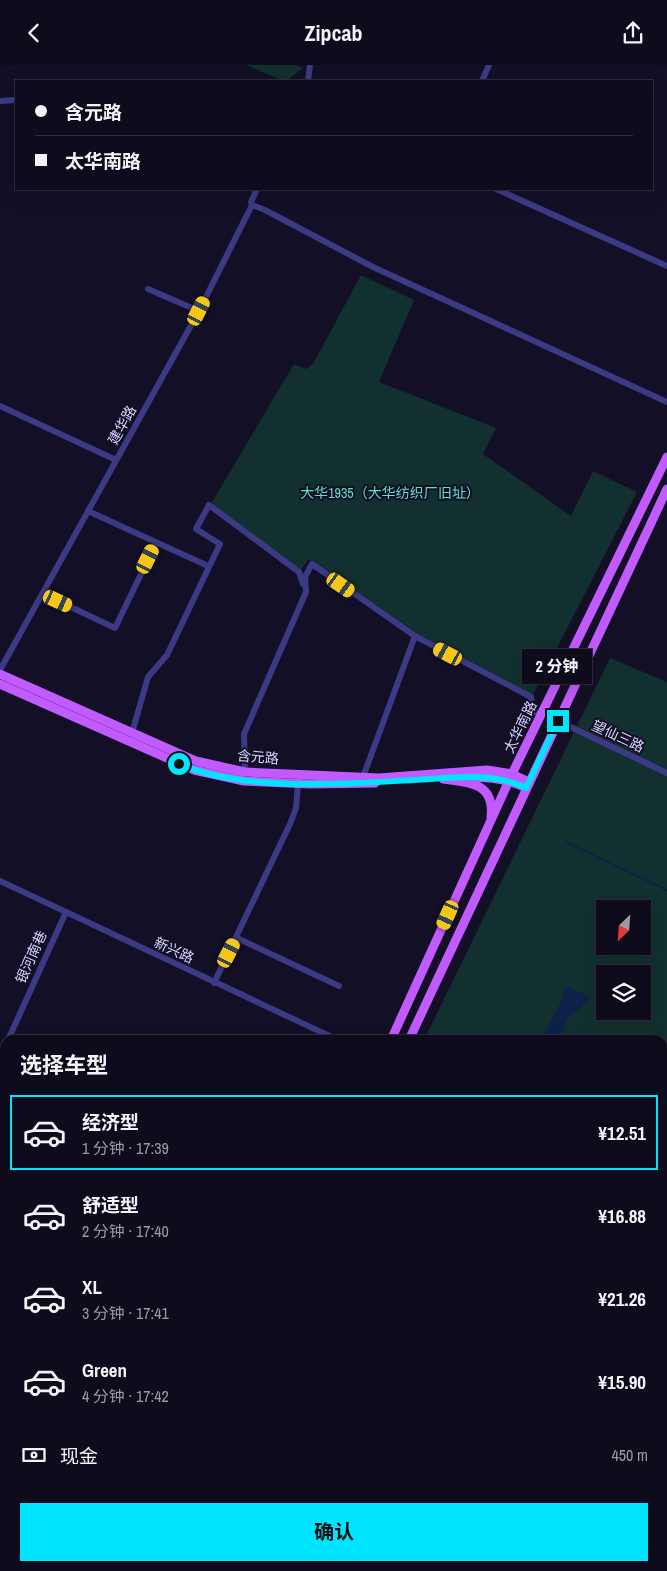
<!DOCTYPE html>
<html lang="zh">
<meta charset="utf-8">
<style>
:root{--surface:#0e0b1c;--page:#1c1929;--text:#f1f3f6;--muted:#9b9ba3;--line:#2e2b3b;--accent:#00e5ff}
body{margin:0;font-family:"Archivo Narrow","Noto Sans SC",sans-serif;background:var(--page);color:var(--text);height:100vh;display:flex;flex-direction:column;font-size:19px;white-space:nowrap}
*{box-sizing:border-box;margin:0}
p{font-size:16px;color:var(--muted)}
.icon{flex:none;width:28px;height:28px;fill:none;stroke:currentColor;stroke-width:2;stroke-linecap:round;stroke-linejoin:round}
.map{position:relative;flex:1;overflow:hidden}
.details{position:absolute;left:0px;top:970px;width:668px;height:536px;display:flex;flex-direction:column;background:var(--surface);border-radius:15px 15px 0 0;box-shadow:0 5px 20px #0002,0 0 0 1px var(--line)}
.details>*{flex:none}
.banner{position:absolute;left:15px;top:15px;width:638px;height:110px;border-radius:0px;box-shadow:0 5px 20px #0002,0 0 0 1px var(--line);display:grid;align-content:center;height:110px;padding:0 20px;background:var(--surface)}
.needle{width:32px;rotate:205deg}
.tools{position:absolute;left:596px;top:835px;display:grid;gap:10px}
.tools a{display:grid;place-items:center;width:55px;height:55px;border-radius:0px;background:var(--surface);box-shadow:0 5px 20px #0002,0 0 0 1px var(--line);font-size:25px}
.end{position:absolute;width:22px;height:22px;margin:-11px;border:6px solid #00e5ff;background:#111;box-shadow:0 0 0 2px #111}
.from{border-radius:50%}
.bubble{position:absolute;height:35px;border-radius:0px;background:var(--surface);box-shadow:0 5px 20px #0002,0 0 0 1px var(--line);font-size:16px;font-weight:700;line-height:35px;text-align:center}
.car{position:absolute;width:15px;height:30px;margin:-15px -8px;border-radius:6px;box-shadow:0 0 4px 1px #0007;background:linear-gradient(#f5c518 24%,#345 0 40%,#f5c518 0 76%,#345 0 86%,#f5c518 0)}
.banner b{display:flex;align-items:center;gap:18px;height:48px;font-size:19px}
.banner b+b{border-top:1px solid var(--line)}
.banner i{width:12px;height:12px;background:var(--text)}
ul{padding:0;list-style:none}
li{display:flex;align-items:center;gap:15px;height:75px;margin:0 10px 8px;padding:0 10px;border:2px solid transparent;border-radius:0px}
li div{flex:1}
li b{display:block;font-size:19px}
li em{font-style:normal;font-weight:700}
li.selected{border-color:var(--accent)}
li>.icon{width:45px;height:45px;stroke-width:1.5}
h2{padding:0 20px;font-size:22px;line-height:60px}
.pay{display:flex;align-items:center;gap:12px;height:55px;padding:0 20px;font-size:19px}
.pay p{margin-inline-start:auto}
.cta{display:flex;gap:10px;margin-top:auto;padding:10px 20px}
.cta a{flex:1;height:58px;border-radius:0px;background:var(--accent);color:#111;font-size:20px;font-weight:700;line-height:58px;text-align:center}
header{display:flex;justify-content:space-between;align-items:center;height:65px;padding:0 20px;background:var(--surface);font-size:22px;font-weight:700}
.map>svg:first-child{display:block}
</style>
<header><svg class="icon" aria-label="back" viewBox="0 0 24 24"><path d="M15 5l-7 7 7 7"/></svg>Zipcab<svg class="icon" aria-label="share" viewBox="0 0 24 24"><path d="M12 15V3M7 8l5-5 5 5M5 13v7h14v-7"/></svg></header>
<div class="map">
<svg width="667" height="1506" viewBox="0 0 667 1506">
<rect width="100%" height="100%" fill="#130f26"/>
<g fill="#12302f" fill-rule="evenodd">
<polygon points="246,0 296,0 303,3 289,14 279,14"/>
<polygon points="361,210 414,235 379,317 496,363 483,389 571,451 593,406 637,427 533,630 418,569 309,494 301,505 217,444 212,437 294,299 306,304 313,299"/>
<path d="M610 593 667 617V1506H174L176 1501H662V975H424ZM605 844H642V881H605ZM605 909H642V946H605Z"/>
</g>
<polygon fill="#0c2248" points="566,921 590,932 583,941 568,953 558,975 541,975 561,937"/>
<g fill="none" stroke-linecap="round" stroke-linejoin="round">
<polyline stroke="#0c2248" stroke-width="2" points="566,777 667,825"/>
<g stroke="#3d3a85" stroke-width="6">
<polyline points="308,16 310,0"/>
<polyline points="482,16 489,0"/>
<polyline points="0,36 16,35"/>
<polyline points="496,124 667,201"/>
<polyline points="252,140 265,145 373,202 667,337"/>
<polyline points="148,224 199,246"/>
<polyline points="0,341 116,395"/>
<polyline points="88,446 208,501"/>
<polyline points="58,536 115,563 156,478"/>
<polyline points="0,605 199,246 252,140 251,137 257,124"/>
<polyline points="558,656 667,708"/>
<polyline points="132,668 148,612 167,590 220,479 196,464 209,440 299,507 303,519"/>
<polyline points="245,707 244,669 306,527 305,512 312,499 415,571 531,632 533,646 541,650"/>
<polyline points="363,712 415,571"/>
<polyline points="0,816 338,975"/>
<polyline points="237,873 339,921"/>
<polyline points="214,918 290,759 296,743 298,718"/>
<polyline points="8,975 66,847"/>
<polyline points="0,992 5,981"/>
<polyline points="0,1213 5,1215"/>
</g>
<g stroke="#c25bff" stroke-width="9">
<polyline points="0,609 196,696 245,707 379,713 487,705 512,709 529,717"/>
<polyline points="0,619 194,705 244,716 310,719 375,718"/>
<path d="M456 713C482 712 503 711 526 723"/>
<path d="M443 714C469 717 495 718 491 752"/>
<polyline points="391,975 512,709 667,392"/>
<polyline points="409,975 667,424"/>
<polyline points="144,1506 147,1501"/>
<polyline points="160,1506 162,1501"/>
</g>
</g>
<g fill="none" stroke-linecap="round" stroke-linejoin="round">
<path stroke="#00e5ff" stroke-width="6" d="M179 699C245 727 342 719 414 715 452 713 491 706 526 723L558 656"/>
</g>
<g text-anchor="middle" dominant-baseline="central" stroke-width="4" stroke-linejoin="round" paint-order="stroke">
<g font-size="14" fill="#d9d4ff" stroke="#130f26">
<text transform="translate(122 360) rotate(-61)">建华路</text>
<text transform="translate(520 662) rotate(-64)">太华南路</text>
<text transform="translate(618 671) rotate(25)">望仙三路</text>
<text transform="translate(258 692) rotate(5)">含元路</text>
<text transform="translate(174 885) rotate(25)">新兴路</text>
<text transform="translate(31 892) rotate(-66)">银河南巷</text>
</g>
<g font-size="14" fill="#5fe0c0" stroke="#130f26">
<text x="390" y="428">大华1935（大华纺织厂旧址）</text>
</g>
</g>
</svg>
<div class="tools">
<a><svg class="needle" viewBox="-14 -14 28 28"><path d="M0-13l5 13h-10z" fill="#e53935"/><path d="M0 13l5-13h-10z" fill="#9b9ba3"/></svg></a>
<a><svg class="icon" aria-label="layers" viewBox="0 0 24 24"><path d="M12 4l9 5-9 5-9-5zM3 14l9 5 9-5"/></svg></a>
</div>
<i class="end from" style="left:179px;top:699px"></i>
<i class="end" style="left:558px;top:656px"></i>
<div class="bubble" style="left:522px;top:584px;width:70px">2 分钟</div>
<i class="car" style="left:199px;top:246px;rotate:27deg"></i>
<i class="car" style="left:148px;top:494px;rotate:26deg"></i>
<i class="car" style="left:341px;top:520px;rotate:125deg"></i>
<i class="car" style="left:58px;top:536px;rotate:115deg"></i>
<i class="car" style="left:448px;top:589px;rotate:298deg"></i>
<i class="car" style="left:448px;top:850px;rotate:204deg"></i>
<i class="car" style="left:229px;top:888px;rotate:27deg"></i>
<div class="banner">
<b><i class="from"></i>含元路</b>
<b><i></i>太华南路</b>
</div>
<section class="details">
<h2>选择车型</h2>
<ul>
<li class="selected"><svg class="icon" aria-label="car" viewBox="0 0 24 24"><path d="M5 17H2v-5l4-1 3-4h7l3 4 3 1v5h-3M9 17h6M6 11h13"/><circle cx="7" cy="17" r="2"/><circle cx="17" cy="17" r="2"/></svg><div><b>经济型</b><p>1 分钟 · 17:39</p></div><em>¥12.51</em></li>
<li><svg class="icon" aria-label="car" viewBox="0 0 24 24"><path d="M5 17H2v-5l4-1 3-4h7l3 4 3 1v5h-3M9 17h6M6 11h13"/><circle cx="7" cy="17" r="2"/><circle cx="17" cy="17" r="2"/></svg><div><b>舒适型</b><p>2 分钟 · 17:40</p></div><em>¥16.88</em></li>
<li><svg class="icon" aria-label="car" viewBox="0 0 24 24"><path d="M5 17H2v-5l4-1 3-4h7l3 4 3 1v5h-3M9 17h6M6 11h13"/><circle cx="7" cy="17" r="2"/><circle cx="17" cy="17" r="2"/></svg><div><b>XL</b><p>3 分钟 · 17:41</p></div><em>¥21.26</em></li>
<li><svg class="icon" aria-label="car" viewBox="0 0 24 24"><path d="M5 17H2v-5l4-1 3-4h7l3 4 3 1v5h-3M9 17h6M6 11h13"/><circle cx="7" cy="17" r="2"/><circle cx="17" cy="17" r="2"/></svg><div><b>Green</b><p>4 分钟 · 17:42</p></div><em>¥15.90</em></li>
</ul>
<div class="pay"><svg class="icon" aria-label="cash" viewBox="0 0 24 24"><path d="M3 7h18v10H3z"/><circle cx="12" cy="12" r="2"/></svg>现金<p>450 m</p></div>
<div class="cta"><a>确认</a></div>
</section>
</div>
